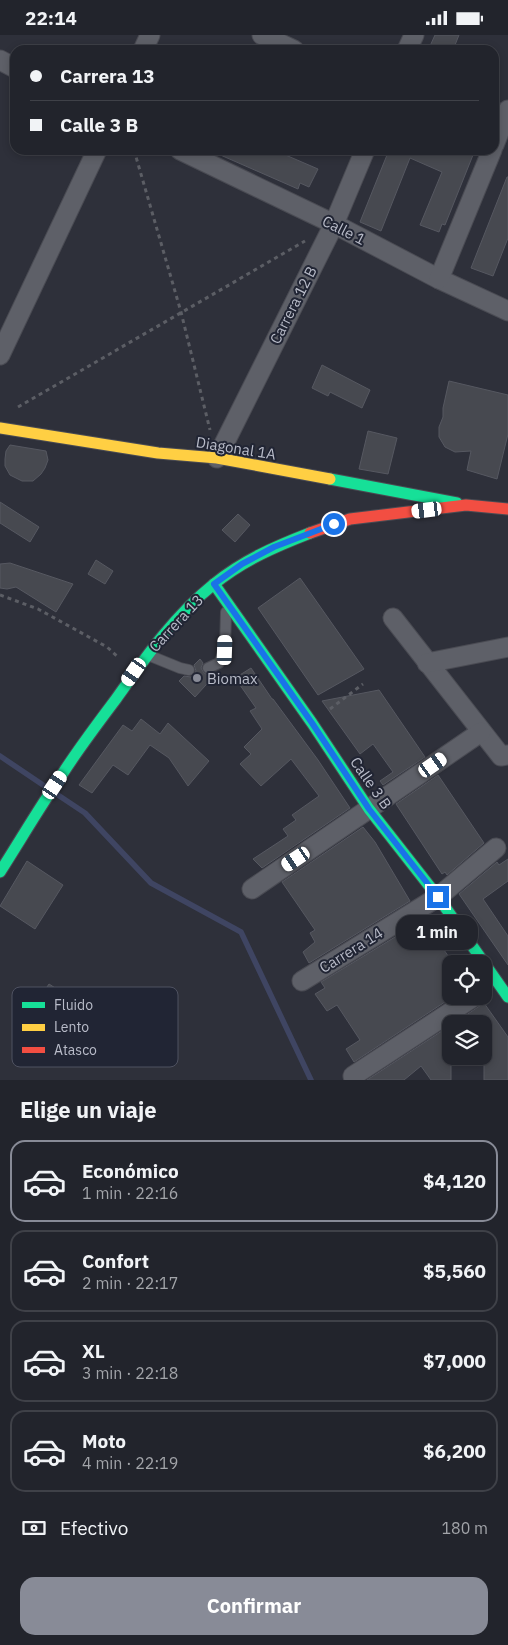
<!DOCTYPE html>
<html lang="es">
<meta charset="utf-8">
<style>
:root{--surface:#22242c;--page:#2e3038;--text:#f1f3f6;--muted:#a2a4a9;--line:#3f4148;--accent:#888b97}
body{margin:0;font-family:"IBM Plex Sans",sans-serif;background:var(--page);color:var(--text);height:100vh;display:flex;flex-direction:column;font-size:19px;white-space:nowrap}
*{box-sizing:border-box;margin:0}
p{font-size:16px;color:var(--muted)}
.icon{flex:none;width:28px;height:28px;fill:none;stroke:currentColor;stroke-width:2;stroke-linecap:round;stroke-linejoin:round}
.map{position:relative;height:1045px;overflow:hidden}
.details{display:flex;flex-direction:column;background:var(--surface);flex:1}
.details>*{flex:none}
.guide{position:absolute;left:10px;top:10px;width:489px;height:110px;border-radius:15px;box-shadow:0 2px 8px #0003,0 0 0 1px var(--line);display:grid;align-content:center;height:110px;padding:0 20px;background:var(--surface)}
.tools{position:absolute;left:442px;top:920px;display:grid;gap:10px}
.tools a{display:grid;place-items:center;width:50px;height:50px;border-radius:10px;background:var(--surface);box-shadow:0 2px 8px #0003,0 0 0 1px var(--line);font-size:25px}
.end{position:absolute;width:22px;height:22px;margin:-11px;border:6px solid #1a73e8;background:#fff;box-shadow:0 0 0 2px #fff}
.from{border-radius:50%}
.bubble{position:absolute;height:35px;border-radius:15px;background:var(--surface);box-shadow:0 2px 8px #0003,0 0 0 1px var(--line);font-size:16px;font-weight:800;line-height:35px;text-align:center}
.car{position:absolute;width:15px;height:30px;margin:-15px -8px;border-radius:6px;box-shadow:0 0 4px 1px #0007;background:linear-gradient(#fff 24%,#345 0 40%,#fff 0 76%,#345 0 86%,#fff 0)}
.guide b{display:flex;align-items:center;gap:18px;height:48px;font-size:19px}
.guide b+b{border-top:1px solid var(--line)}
.guide i{width:12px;height:12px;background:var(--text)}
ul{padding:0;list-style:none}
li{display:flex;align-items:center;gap:15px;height:82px;margin:0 10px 8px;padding:0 10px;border:2px solid var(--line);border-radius:15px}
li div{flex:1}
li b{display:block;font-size:19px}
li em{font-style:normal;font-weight:800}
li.active{border-color:var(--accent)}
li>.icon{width:45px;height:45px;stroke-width:1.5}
h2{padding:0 20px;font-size:22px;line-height:60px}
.pay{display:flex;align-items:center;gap:12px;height:55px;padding:0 20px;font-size:19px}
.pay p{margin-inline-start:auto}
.button{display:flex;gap:10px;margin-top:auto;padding:10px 20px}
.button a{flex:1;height:58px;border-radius:15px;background:var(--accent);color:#fff;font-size:20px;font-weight:800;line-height:58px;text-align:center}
.status{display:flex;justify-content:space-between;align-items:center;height:35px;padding:0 25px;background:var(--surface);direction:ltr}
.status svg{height:14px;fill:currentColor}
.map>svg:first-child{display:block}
</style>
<div class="status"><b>22:14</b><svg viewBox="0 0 49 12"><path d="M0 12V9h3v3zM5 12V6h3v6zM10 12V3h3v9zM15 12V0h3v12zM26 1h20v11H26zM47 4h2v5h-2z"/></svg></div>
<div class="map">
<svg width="508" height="1045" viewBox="0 0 508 1045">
<rect width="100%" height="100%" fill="#2e303a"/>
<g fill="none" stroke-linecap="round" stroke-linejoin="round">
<g stroke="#3f4562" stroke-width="5.5">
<polyline points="0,721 46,752"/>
<polyline points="58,760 85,778 151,848 241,897 311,1045"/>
</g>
</g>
<g fill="#474950" stroke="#565861">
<polygon points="435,0 459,0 453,15 439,15 430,11"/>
<polygon points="209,115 274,115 318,134 309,152 300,148 298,154"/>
<polygon points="389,115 475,115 445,190 442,189 439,197 420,190 442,137 410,123 381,196 360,187"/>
<polygon points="507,142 508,142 508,203 493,241 471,233"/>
<polygon points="322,330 370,355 362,373 330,357 328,361 312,353"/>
<polygon points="449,346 508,360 508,399 497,444 467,435 471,416 455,417 445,412 439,402 439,392 443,382 443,373"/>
<polygon points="368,396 397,403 388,439 359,434"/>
<polygon points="10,410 46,416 48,425 45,433 41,439 33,446 22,446 10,440 5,431 5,424 6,416"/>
<polygon points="0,467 39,492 30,507 0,488"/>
<polygon points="238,479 250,490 235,507 222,495"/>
<polygon points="96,525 113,536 105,549 88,539"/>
<polygon points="10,528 73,549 56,577 16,552 7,554 0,553 0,529"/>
<polygon points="300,543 364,634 318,660 258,573"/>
<polygon points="200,624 203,628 201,633 204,638 208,640 214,638 215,640 195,662 179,646 184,641 191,642 194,640 196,636 194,630"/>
<polygon points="251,633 272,664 273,664 318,725 350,773 262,833 253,824 288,801 283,794 296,785 292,780 319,761 291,724 261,751 240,729 251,719 244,712 262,694 250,676 256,673 235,643"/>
<polygon points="379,655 425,722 383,750 380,746 393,737 373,709 360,719 322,666"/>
<polygon points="141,684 160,699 168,688 209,726 188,751 169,723 150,710 128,740 113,730 92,758 79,750 123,690 132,696"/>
<polygon points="438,740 484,808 447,840 445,837 442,839 396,769"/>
<polygon points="363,792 375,807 410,866 309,928 303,917 315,907 310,898 315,895 282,847"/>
<polygon points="508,824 508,846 483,864 508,901 508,930 459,859 497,827 499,830"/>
<polygon points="27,826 63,850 35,894 0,871"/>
<polygon points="423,885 451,925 451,961 454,961 354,1027 346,1014 360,1005 337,970 327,976 315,959 325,953 321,947"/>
<polygon points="49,949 63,958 47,982 33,973"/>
<polygon points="484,968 508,1002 508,1045 484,1045 484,989 453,989"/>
<polygon points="451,990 451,1045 431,1045 421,1031 404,1045 367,1045"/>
</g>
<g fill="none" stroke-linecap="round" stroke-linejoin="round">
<g stroke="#4a4b53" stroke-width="12">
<g id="lane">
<polyline points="148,620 180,633 189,635"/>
<polyline points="208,633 219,628 225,615 226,577"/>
</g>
</g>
<g stroke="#4a4b53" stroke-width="21">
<g id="street">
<polyline points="262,0 294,15"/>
<polyline points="143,15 150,0"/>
<polyline points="407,15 414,0"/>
<polyline points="0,25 15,33"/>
<polyline points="494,110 508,75"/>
<polyline points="180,115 334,189 439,244 508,276"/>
<polyline points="439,244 492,115"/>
<polyline points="0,320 97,115"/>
<polyline points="217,423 334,189 365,115"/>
<polyline points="393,583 501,721 508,720"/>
<polyline points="427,628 508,612"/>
<polyline points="252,854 481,697"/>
<polyline points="302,946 438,862 496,813"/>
<polyline points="353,1041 475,961"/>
</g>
</g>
<g stroke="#4a4b53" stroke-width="13">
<g id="fast">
<polyline points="330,444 457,468"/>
<polyline points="214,549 312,688 369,774 438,862 508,962"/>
<path d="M0 837C21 804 41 770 63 738 79 713 98 688 116 664 145 623 174 581 214 549 244 525 274 512 310 498"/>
</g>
</g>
<g stroke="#4a4b53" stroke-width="13">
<polyline id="slow" points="0,393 158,418 217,423 330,444"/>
</g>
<g stroke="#4a4b53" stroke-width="13">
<polyline id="jam" points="310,498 350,484 466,470 508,474"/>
</g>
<g stroke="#5c5e65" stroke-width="3" stroke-dasharray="4 4" stroke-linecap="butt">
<polyline points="134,115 181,277 210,395"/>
<polyline points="18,372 305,206"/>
<polyline points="0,560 38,574 107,612 118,622"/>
<polyline points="330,674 363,649"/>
</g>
<use href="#lane" stroke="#5e6068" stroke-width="10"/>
<use href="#street" stroke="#5e6068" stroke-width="19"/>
<use href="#fast" stroke="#16e098" stroke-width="11"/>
<use href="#slow" stroke="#ffcf43" stroke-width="11"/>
<use href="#jam" stroke="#f24e42" stroke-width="11"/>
</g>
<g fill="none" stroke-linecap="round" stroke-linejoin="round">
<polyline stroke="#1a73e8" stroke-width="6" points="334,489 274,512 242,529 214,549 312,688 369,774 438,862"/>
</g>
<circle fill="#888b97" stroke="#212534" stroke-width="2" cx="197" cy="643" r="5"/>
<g text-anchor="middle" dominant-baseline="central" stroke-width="4" stroke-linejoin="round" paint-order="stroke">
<g font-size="15" fill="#b9bcc9" stroke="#212534">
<text transform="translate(344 195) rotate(27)">Calle 1</text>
<text transform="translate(293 270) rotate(-63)">Carrera 12 B</text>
<text transform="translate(236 413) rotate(9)">Diagonal 1A</text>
<text transform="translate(176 588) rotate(-47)">Carrera 13</text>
<text transform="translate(371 748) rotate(55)">Calle 3 B</text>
<text transform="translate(351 915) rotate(-32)">Carrera 14</text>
</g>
<g font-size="15" fill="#b9bcc9" stroke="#212534" text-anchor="start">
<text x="207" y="643">Biomax</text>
</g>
</g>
<rect x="12" y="952" width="166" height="80" rx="8" fill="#212534" stroke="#4f5261" stroke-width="1"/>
<rect x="22" y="967" width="23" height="6" fill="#16e098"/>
<rect x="22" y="989" width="23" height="7" fill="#ffcf43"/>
<rect x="22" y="1012" width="23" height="6" fill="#f24e42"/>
<g font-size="14" fill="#b9bcc9">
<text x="54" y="975">Fluido</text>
<text x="54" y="997">Lento</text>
<text x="54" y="1020">Atasco</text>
</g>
</svg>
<div class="tools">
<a><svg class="icon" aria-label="locate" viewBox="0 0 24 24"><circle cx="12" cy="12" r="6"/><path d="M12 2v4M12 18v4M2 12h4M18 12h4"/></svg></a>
<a><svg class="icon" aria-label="layers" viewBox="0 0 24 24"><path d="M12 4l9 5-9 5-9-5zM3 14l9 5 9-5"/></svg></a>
</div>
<i class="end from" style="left:334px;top:489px"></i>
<i class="end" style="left:438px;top:862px"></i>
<div class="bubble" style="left:396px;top:880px;width:82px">1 min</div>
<i class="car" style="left:427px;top:475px;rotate:263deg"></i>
<i class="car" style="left:225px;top:615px;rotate:2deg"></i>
<i class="car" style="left:134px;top:637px;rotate:215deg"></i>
<i class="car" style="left:433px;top:730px;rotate:55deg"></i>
<i class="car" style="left:55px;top:750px;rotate:34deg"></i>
<i class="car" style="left:296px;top:824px;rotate:236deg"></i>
<div class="guide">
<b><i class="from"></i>Carrera 13</b>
<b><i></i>Calle 3 B</b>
</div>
</div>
<section class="details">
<h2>Elige un viaje</h2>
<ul>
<li class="active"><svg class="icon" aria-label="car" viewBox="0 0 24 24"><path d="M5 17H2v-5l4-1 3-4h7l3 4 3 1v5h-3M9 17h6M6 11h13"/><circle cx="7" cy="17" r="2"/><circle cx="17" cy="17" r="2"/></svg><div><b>Económico</b><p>1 min · 22:16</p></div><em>$4,120</em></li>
<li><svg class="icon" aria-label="car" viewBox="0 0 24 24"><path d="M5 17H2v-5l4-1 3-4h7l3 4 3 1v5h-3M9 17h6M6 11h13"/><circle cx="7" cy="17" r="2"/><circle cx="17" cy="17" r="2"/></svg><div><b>Confort</b><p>2 min · 22:17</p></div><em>$5,560</em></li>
<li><svg class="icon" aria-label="car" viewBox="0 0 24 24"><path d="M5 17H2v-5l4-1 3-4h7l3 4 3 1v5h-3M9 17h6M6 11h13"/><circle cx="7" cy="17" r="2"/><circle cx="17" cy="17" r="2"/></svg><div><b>XL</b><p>3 min · 22:18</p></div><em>$7,000</em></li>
<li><svg class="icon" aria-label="car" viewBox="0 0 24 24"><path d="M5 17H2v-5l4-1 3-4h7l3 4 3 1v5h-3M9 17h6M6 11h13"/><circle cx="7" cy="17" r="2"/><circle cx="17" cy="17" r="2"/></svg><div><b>Moto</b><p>4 min · 22:19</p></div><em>$6,200</em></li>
</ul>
<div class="pay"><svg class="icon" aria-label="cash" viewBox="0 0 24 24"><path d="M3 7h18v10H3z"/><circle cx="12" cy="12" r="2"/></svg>Efectivo<p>180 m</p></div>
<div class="button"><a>Confirmar</a></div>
</section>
